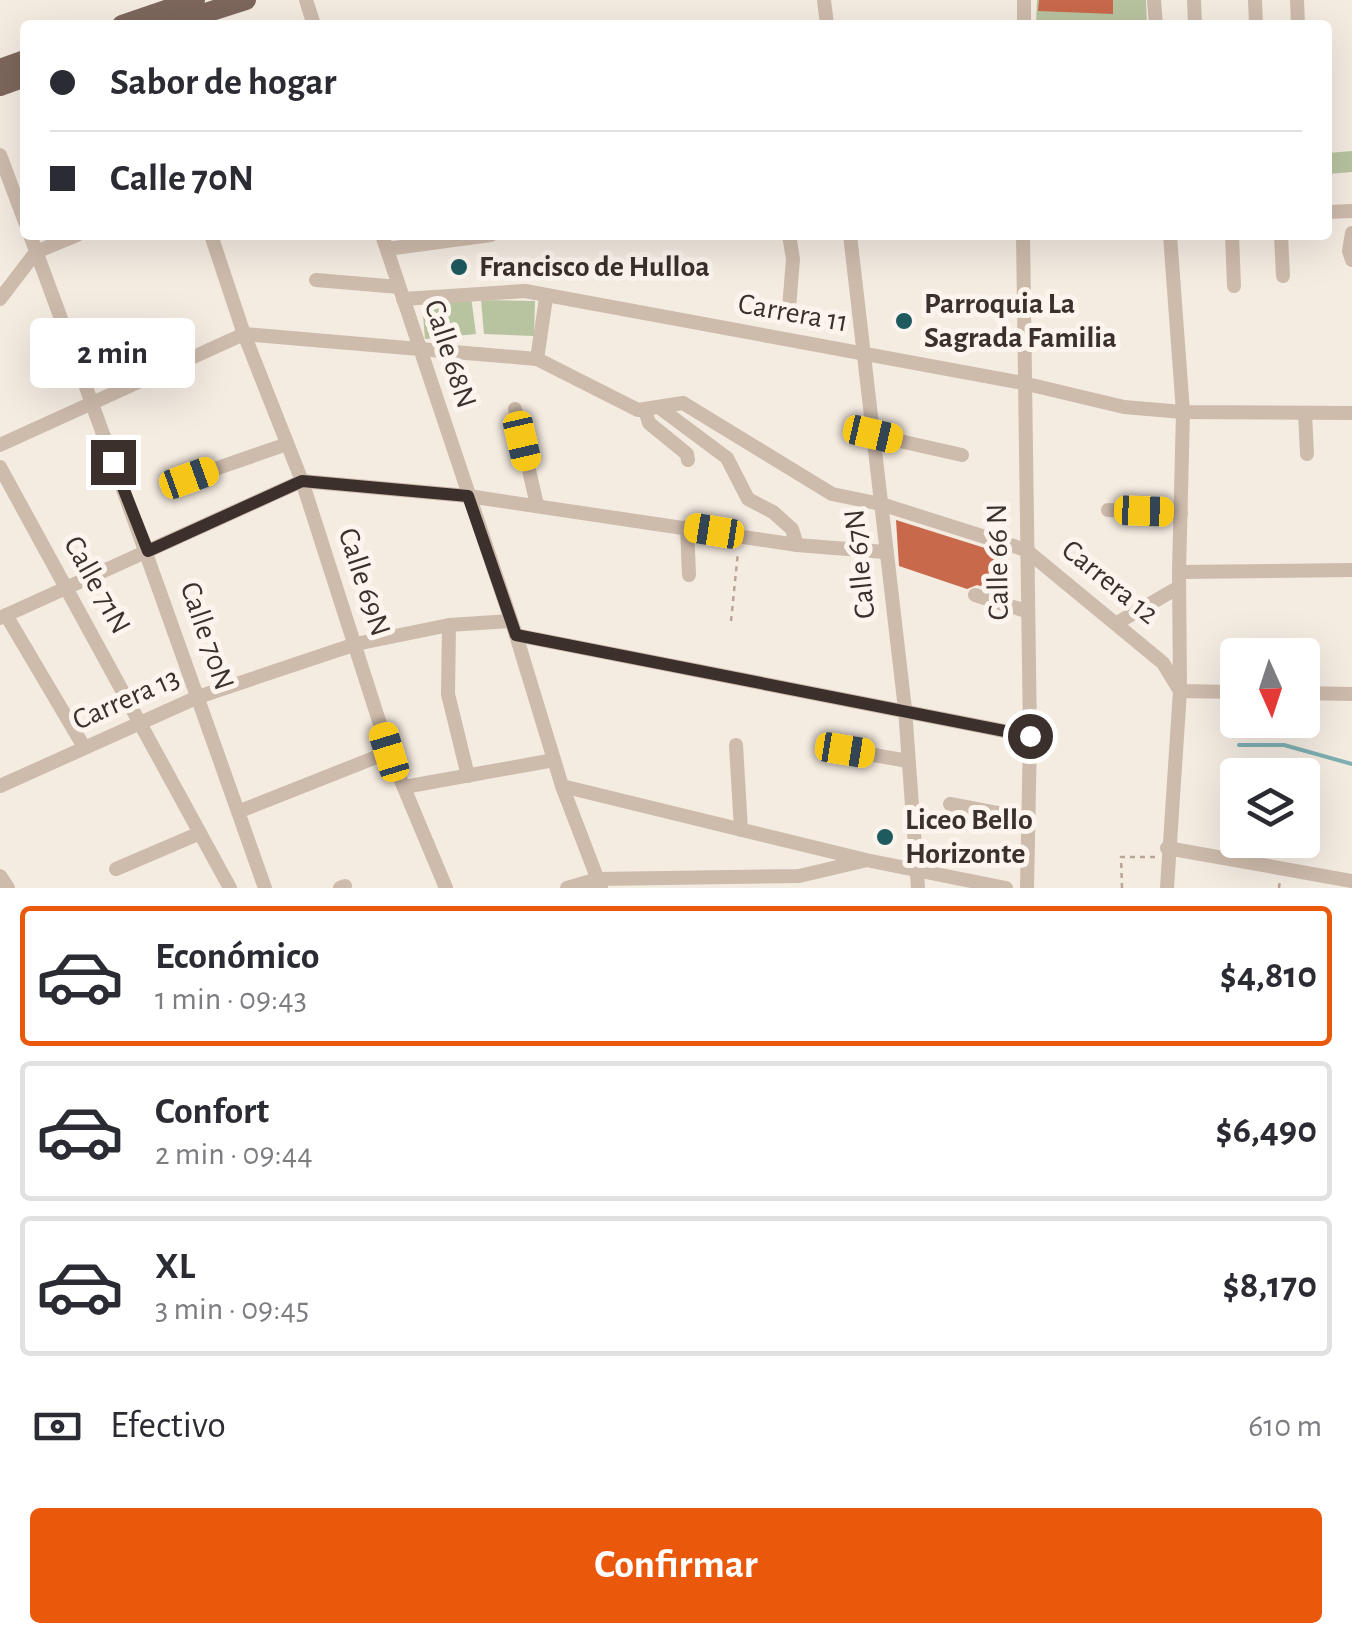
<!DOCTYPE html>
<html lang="es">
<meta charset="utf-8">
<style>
:root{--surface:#fff;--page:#f7f7f7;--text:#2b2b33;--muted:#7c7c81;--line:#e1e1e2;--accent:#ea580c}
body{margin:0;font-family:"Alegreya Sans",sans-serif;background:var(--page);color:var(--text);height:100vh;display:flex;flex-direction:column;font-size:38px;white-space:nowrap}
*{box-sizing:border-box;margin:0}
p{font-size:32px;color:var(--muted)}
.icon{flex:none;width:55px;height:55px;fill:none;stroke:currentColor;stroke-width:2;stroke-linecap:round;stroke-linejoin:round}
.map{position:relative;height:888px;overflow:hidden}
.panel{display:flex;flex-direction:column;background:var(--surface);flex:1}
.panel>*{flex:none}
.banner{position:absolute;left:20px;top:20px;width:1312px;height:220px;border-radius:10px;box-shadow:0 10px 40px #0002;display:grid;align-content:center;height:220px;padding:0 30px;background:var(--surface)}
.needle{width:65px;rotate:177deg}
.buttons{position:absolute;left:1220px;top:638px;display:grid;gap:20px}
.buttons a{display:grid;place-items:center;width:100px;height:100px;border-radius:10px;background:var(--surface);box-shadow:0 10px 40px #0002;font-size:50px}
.end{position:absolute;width:45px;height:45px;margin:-22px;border:12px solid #3b302b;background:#fff;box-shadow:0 0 0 5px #fff}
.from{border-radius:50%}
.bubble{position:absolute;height:70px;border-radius:10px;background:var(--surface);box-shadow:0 10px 40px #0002;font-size:32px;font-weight:700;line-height:70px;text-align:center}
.car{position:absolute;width:30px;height:60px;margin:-30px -15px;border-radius:12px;box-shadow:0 0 8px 2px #0007;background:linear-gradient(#f5c518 24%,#345 0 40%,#f5c518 0 76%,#345 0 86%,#f5c518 0)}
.banner b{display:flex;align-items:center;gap:35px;height:95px;font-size:38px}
.banner b+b{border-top:2px solid var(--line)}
.banner i{width:25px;height:25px;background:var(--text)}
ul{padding:18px 0 0;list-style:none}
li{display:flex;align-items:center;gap:30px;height:140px;margin:0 20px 15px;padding:0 10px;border:5px solid var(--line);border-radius:10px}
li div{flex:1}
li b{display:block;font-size:38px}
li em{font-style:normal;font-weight:700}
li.current{border-color:var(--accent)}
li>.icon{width:90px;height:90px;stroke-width:1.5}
.pay{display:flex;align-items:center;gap:25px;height:110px;padding:0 30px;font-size:38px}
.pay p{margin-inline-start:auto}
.action{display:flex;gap:20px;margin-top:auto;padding:20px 30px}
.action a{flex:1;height:115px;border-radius:10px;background:var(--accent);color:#fff;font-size:40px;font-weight:700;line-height:115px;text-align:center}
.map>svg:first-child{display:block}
</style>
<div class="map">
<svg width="1352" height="888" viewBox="0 0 1352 888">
<rect width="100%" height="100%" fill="#f4ebe1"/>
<g fill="#b8c4a0">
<polygon points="1037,0 1146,0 1147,25 1036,25"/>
<polygon points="1352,151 1352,172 1328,174 1328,153"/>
<polygon points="471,297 476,334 425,339 422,303"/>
<polygon points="481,300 535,301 534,336 484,334"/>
</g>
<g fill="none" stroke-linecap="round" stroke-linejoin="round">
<polyline stroke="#7fb0b2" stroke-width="4" points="1239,745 1284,745 1352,764"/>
</g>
<g fill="#c8694b">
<polygon points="1039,0 1113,0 1113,14 1038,11"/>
<polygon points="896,520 1007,555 1000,575 1006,577 1001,592 977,585 967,589 899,566"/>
</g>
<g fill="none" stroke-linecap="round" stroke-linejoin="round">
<g stroke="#b9a596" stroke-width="2.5" stroke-dasharray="5 5" stroke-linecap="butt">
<polyline points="731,621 738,552"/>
<polyline points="1122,888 1121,857 1158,857"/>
<polyline points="1279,888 1280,879"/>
</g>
<g stroke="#cdbbac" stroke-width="14">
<polyline points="306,0 314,25"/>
<polyline points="824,0 827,25"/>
<polyline points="1154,0 1156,25"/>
<polyline points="1194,0 1195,25"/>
<polyline points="1255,0 1256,25"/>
<polyline points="1297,0 1298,25"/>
<polyline points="1024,25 1024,0"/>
<polyline points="0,155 25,222"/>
<polyline points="1328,212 1352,211"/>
<polyline points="1352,233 1349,251 1352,260"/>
<path d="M30 235C111 452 188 670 265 888"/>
<polyline points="211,235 244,334 302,481 389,752 446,888"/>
<polyline points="382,235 516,635 562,786 601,888"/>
<polyline points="850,235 905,709 918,888"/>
<polyline points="1023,235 1030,736 1027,888"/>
<polyline points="1232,235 1234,286"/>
<polyline points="1281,235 1283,276"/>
<polyline points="387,249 491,235"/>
<polyline points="316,280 399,287"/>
<polyline points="0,299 36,252 77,235"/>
<polyline points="403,299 525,291 1023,383 1124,407 1183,412 1352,413"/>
<polyline points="789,308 793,259 789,235"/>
<polyline points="537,359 546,298"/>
<polyline points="660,408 727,458 748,499 773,512 792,529 797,545"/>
<polyline points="515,409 537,505"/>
<polyline points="645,410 649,423 687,454 688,460"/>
<polyline points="1305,413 1307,454"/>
<polyline points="873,435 962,455"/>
<polyline points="0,445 244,334 537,359 638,410 683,403 832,494 881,504 1026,550 1163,663 1180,691 1238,692"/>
<polyline points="0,467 230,888"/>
<polyline points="189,478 287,444"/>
<polyline points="1108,510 1181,513"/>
<polyline points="687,527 689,575"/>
<polyline points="1179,572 1352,570"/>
<polyline points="975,595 1026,611"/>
<polyline points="6,615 84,747"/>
<polyline points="0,618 302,481 468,496 797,545 885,552"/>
<polyline points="1117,623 1179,587"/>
<polyline points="449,625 448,694 468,776"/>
<polyline points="516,635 1030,736"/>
<polyline points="1302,693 1352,694"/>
<polyline points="736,745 741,830"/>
<polyline points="845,750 908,761"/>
<polyline points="0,786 198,697 356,644 449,625 511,621"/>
<polyline points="562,786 866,860 1006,888"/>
<polyline points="404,787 554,760"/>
<polyline points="950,804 1029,819"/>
<polyline points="240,811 389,752"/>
<polyline points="1167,848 1352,881"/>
<polyline points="116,869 200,833"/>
<polyline points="0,876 8,888"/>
<polyline points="340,888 345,886"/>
<polyline points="567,888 598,879 799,876 863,861"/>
<polyline points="1167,888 1180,691 1179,572 1183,412 1170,235"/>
</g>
<g stroke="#7d675c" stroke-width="20">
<polyline points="122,25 195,0"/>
<polyline points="168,25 246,0"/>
<polyline points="0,69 25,60"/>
<polyline points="0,86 25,77"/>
</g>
</g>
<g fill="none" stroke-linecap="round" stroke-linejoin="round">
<polyline stroke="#3b302b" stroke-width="12" points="113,462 148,551 302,481 468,496 516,635 1030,736"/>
</g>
<g fill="#1f5a5e" stroke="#fbf5ee" stroke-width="4">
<circle cx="459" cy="267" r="10"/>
<circle cx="904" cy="321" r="10"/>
<circle cx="885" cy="837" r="10"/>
</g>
<g text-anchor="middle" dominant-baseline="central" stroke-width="10" stroke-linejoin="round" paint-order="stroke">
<g font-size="30" font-weight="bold" fill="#3b302b" stroke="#fbf5ee" text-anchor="start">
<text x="479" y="267">Francisco de Hulloa</text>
<text x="924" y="304">Parroquia La<tspan x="924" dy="34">Sagrada Familia</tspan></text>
<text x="905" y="820">Liceo Bello<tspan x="905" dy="34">Horizonte</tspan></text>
</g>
<g font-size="30" fill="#3b302b" stroke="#fbf5ee">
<text transform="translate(793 313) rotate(10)">Carrera 11</text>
<text transform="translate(450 354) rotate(72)">Calle 68N</text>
<text transform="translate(998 562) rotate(-91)">Calle 66 N</text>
<text transform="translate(860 564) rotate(-96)">Calle 67N</text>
<text transform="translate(364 582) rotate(72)">Calle 69N</text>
<text transform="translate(1110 582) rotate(39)">Carrera 12</text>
<text transform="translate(97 585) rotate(61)">Calle 71N</text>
<text transform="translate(207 636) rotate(71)">Calle 70N</text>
<text transform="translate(126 699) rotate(-24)">Carrera 13</text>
</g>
</g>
</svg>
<div class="buttons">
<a><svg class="needle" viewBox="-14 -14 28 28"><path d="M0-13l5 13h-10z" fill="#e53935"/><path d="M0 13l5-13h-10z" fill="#7c7c81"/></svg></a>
<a><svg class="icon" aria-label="layers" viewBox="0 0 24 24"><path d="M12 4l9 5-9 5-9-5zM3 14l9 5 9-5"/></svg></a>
</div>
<i class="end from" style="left:1030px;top:736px"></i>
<i class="end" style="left:113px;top:462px"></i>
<div class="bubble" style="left:30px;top:318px;width:165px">2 min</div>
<i class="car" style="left:873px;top:434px;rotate:103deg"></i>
<i class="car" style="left:522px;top:441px;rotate:167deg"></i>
<i class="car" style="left:189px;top:478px;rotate:70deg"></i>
<i class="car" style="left:1144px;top:511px;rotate:92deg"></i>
<i class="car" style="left:714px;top:531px;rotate:279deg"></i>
<i class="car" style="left:845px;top:750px;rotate:99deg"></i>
<i class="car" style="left:389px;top:752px;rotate:343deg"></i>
<div class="banner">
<b><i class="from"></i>Sabor de hogar</b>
<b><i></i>Calle 70N</b>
</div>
</div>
<section class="panel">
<ul>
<li class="current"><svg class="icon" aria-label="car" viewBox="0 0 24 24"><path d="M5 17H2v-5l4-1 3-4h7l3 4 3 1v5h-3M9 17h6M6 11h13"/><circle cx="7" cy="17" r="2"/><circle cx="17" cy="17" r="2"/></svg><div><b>Económico</b><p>1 min · 09:43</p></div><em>$4,810</em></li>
<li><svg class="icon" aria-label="car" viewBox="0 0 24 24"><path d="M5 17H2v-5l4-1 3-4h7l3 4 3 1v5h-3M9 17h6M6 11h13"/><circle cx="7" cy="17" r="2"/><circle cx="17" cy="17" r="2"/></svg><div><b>Confort</b><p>2 min · 09:44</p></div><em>$6,490</em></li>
<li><svg class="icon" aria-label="car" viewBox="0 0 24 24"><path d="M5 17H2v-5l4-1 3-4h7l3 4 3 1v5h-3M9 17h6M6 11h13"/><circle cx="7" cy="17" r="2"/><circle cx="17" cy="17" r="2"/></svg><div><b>XL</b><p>3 min · 09:45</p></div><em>$8,170</em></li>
</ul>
<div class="pay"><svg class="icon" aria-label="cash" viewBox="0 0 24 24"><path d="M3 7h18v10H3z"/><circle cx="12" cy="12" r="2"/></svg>Efectivo<p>610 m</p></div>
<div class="action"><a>Confirmar</a></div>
</section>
